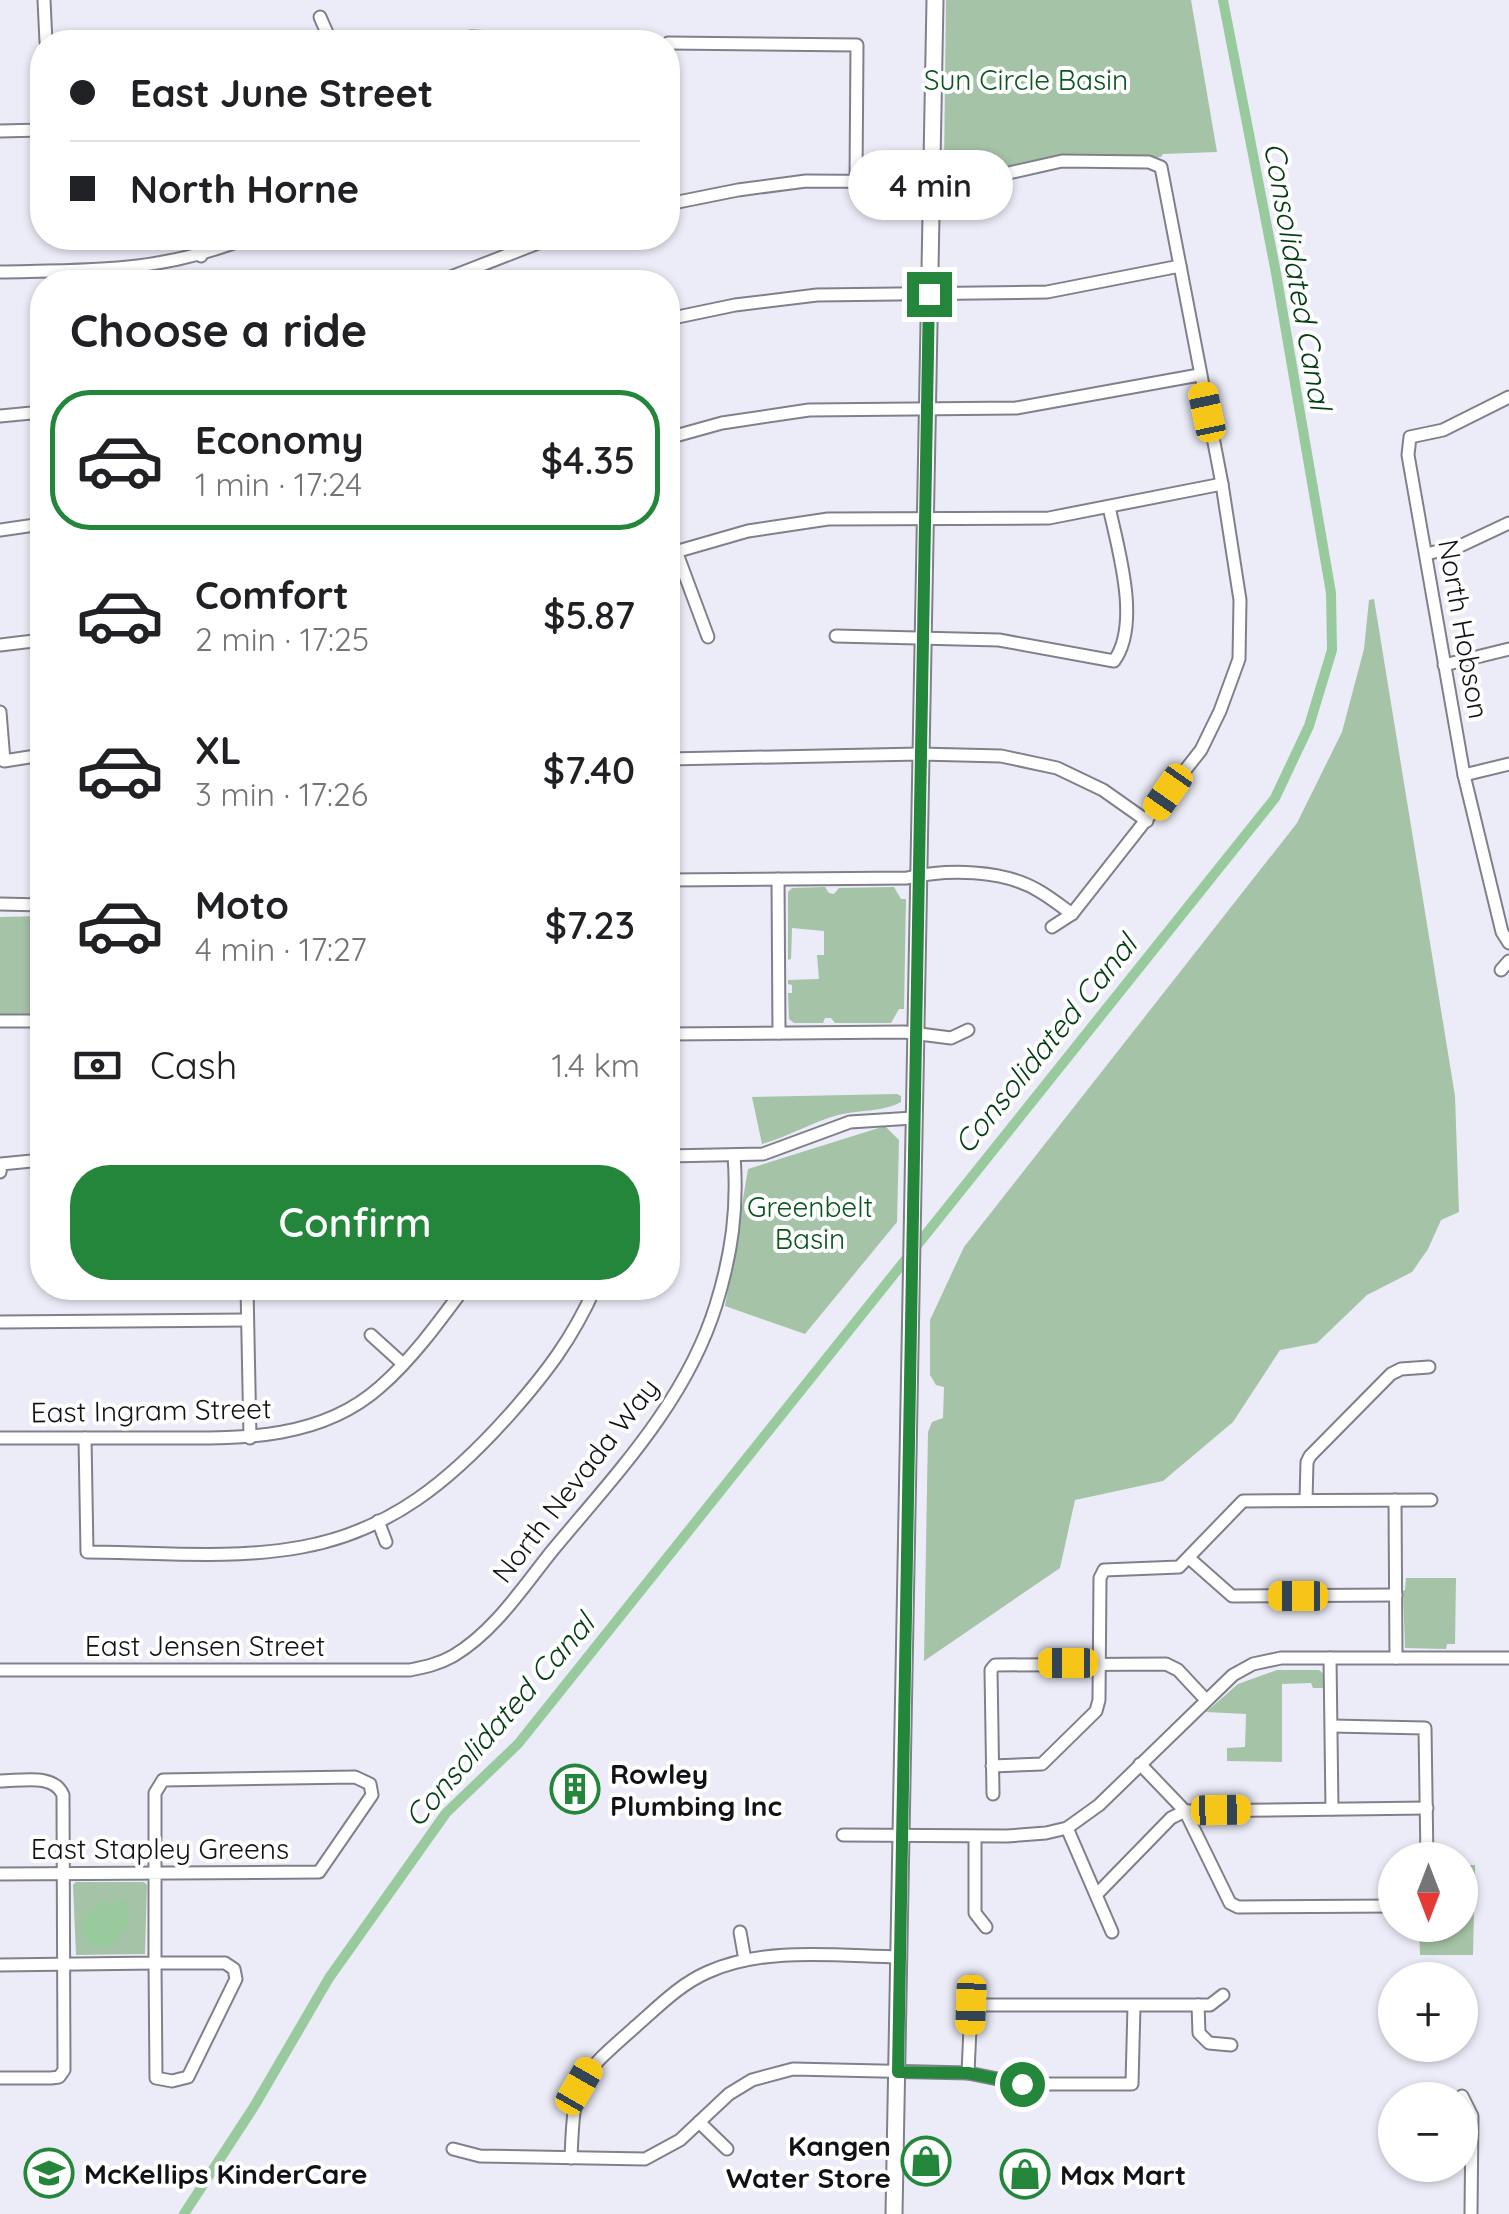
<!DOCTYPE html>
<meta charset="utf-8">
<style>
:root{--surface:#fff;--page:#f6f6f6;--text:#202124;--muted:#757577;--line:#e0e0e0;--accent:#23863a}
body{margin:0;font-family:Quicksand,sans-serif;background:var(--page);color:var(--text);height:100vh;display:flex;flex-direction:column;font-size:38px;white-space:nowrap}
*{box-sizing:border-box;margin:0}
p{font-size:32px;color:var(--muted)}
.icon{flex:none;width:55px;height:55px;fill:none;stroke:currentColor;stroke-width:2;stroke-linecap:round;stroke-linejoin:round}
.map{position:relative;flex:1;overflow:hidden}
.side{position:absolute;left:30px;top:270px;width:650px;height:1030px;display:flex;flex-direction:column;background:var(--surface);border-radius:40px;box-shadow:0 2px 8px #0004}
.side>*{flex:none}
.hud{position:absolute;left:30px;top:30px;width:650px;height:220px;border-radius:40px;box-shadow:0 2px 8px #0004;display:grid;align-content:center;height:220px;padding:0 40px;background:var(--surface)}
.needle{width:65px;rotate:180deg}
.controls{position:absolute;left:1378px;top:1842px;display:grid;gap:20px}
.controls a{display:grid;place-items:center;width:100px;height:100px;border-radius:50%;background:var(--surface);box-shadow:0 2px 8px #0004;font-size:50px}
.end{position:absolute;width:45px;height:45px;margin:-22px;border:12px solid #23863a;background:#fff;box-shadow:0 0 0 5px #fff}
.from{border-radius:50%}
.bubble{position:absolute;height:70px;border-radius:35px;background:var(--surface);box-shadow:0 2px 8px #0004;font-size:32px;font-weight:600;line-height:70px;text-align:center}
.car{position:absolute;width:30px;height:60px;margin:-30px -15px;border-radius:12px;box-shadow:0 0 8px 2px #0007;background:linear-gradient(#f5c518 24%,#345 0 40%,#f5c518 0 76%,#345 0 86%,#f5c518 0)}
.hud b{display:flex;align-items:center;gap:35px;height:95px;font-size:38px}
.hud b+b{border-top:2px solid var(--line)}
.hud i{width:25px;height:25px;background:var(--text)}
ul{padding:0;list-style:none}
li{display:flex;align-items:center;gap:30px;height:140px;margin:0 20px 15px;padding:0 20px;border:5px solid transparent;border-radius:40px}
li div{flex:1}
li b{display:block;font-size:38px}
li em{font-style:normal;font-weight:600}
li.current{border-color:var(--accent)}
li>.icon{width:90px;height:90px;stroke-width:1.5}
h2{padding:0 40px;font-size:45px;line-height:120px}
.pay{display:flex;align-items:center;gap:25px;height:110px;padding:0 40px;font-size:38px}
.pay p{margin-inline-start:auto}
.action{display:flex;gap:20px;margin-top:auto;padding:20px 40px}
.action a{flex:1;height:115px;border-radius:40px;background:var(--accent);color:#fff;font-size:40px;font-weight:600;line-height:115px;text-align:center}
.map>svg:first-child{display:block}
</style>
<div class="map">
<svg width="1509" height="2214" viewBox="0 0 1509 2214">
<rect width="100%" height="100%" fill="#ebecf7"/>
<g fill="#a5c3a7">
<polygon points="946,0 1191,0 1217,152 1163,154 1161,157 1055,156 978,172 949,172 944,166"/>
<polygon points="1374,599 1455,1096 1459,1212 1441,1220 1428,1249 1412,1272 1367,1295 1317,1343 1280,1350 1233,1422 1163,1481 1075,1500 1060,1568 924,1661 928,1432 932,1422 943,1418 944,1387 936,1385 930,1375 930,1320 964,1247 1297,823 1342,732 1364,649 1369,600"/>
<polygon points="825,887 829,893 834,894 839,888 894,887 901,899 906,899 904,1009 899,1009 891,1023 835,1023 831,1018 825,1018 823,1023 794,1023 789,1019 788,993 792,993 792,985 788,984 788,980 819,979 817,955 824,955 824,931 792,928 791,959 788,960 788,892 792,888"/>
<polygon points="42,916 42,1016 0,1016 0,917"/>
<path d="M897 1094 901 1096V1102C883 1112 858 1110 838 1115 812 1122 788 1137 762 1144L752 1097Z"/>
<polygon points="885,1126 899,1140 897,1222 805,1334 725,1306 748,1169"/>
<polygon points="1406,1578 1456,1578 1455,1644 1447,1644 1446,1649 1405,1648 1403,1591 1405,1590"/>
<polygon points="1277,1670 1319,1670 1325,1675 1326,1688 1313,1688 1311,1683 1282,1684 1282,1762 1227,1761 1227,1748 1245,1747 1246,1714 1206,1712 1238,1684"/>
<polygon points="1460,1865 1475,1865 1473,1955 1420,1955 1419,1925 1460,1925"/>
<polygon points="76,1882 144,1882 147,1885 145,1954 76,1955 73,1885"/>
</g>
<polygon fill="#98ca9d" points="121,1898 131,1906 127,1912 130,1924 110,1946 93,1946 83,1935 82,1920 105,1899 113,1907"/>
<g fill="none" stroke-linecap="round" stroke-linejoin="round">
<polyline stroke="#98ca9d" stroke-width="10" points="184,2214 255,2105 329,1978 446,1813 518,1744 1275,798 1309,726 1332,650 1331,593 1276,273 1223,0"/>
<g stroke="#80808b" stroke-width="15">
<g id="street">
<polyline points="44,0 46,42"/>
<polyline points="320,17 331,42"/>
<polyline points="441,42 472,37 513,39 513,42"/>
<polyline points="668,43 857,45 856,181"/>
<polyline points="0,131 42,130"/>
<polyline points="668,204 738,190 806,181 950,182 991,177 1062,161 1149,162 1161,167 1222,484 1240,600 1239,659 1220,711 1201,750 1072,914 1052,927"/>
<polyline points="196,238 201,256"/>
<path d="M0 272C93 270 158 273 247 238"/>
<polyline points="438,282 551,238"/>
<polyline points="668,319 735,305 817,295 1047,292 1180,266"/>
<polyline points="1509,397 1443,430 1410,437 1408,455 1464,775 1502,932 1509,943"/>
<polyline points="0,416 42,412"/>
<polyline points="668,438 722,423 809,410 1016,408 1199,375"/>
<polyline points="0,530 42,524"/>
<polyline points="676,551 708,637"/>
<polyline points="668,554 748,531 828,519 1049,518 1222,484"/>
<polyline points="1426,554 1460,546 1509,523"/>
<path d="M836 636 999 640 1114 661C1141 624 1118 549 1109 507"/>
<polyline points="0,645 42,640"/>
<polyline points="1444,665 1509,649"/>
<polyline points="0,712 4,761 42,755"/>
<polyline points="668,759 920,754 1001,756 1057,768 1103,790 1147,821"/>
<polyline points="1464,775 1509,764"/>
<polyline points="778,879 779,1033"/>
<path d="M668 880 907 878C946 869 1003 869 1039 891 1051 898 1061 906 1072 914"/>
<polyline points="0,904 42,905"/>
<polyline points="1501,970 1509,961"/>
<polyline points="0,1021 42,1021"/>
<polyline points="668,1034 904,1032 951,1038 968,1030"/>
<polyline points="668,1156 763,1154 850,1122 913,1118"/>
<polyline points="0,1172 1,1164 42,1160"/>
<polyline points="247,1288 250,1438"/>
<polyline points="0,1322 247,1320"/>
<polyline points="371,1335 403,1364"/>
<path d="M0 1438C51 1438 102 1438 154 1438 232 1438 317 1443 380 1387 412 1359 439 1322 464 1288"/>
<path d="M85 1438 87 1552C157 1552 232 1560 302 1547 391 1531 452 1479 510 1414 547 1372 572 1339 595 1288"/>
<polyline points="1306,1500 1307,1462 1310,1456 1391,1374 1401,1369 1429,1367"/>
<polyline points="1395,1500 1396,1658"/>
<polyline points="378,1521 386,1542"/>
<polyline points="1189,1558 1232,1596 1396,1595"/>
<polyline points="1330,1658 1332,1809"/>
<path d="M0 1670H410C425 1667 439 1664 453 1656 494 1632 523 1587 552 1551 615 1475 686 1402 716 1305 732 1253 738 1209 734 1155"/>
<polyline points="1332,1726 1425,1728 1427,1860"/>
<polyline points="1140,1764 1185,1811 1230,1903 1238,1907 1395,1906"/>
<polyline points="992,1766 1042,1764 1096,1711 1099,1700 1100,1578 1104,1570 1179,1567 1243,1501 1431,1500"/>
<path d="M0 1781C21 1781 54 1773 63 1795L64 2070 59 2077 51 2078H0"/>
<polyline points="993,1794 991,1670 995,1665 1166,1664 1178,1670 1206,1700"/>
<polyline points="1067,1828 1112,1932"/>
<polyline points="843,1835 1007,1836 1046,1833 1067,1828 1099,1805 1233,1675 1253,1664 1281,1658 1509,1658"/>
<polyline points="975,1837 975,1913 986,1927"/>
<polyline points="0,1874 319,1872 372,1795 370,1784 355,1777 163,1780 155,1793 155,1963 0,1965"/>
<polyline points="1097,1894 1171,1818 1185,1811 1427,1808"/>
<polyline points="740,1932 745,1960"/>
<polygon points="155,1963 225,1963 234,1969 236,1979 188,2077 172,2081 156,2078"/>
<polyline points="1198,2005 1199,2033 1209,2043 1231,2045"/>
<polyline points="968,2073 971,2005 1210,2005 1223,1995"/>
<polyline points="1462,2096 1472,2116 1471,2214"/>
<polyline points="699,2122 727,2149"/>
<polyline points="453,2149 480,2156 645,2159 680,2140 729,2094 752,2080 793,2069 968,2073 1022,2084 1132,2084 1134,2006"/>
<path d="M571 2158C574 2080 577 2078 635 2027 658 2007 680 1984 708 1972 766 1946 838 1956 900 1957"/>
</g>
</g>
<g stroke="#80808b" stroke-width="19">
<polyline id="secondary" points="894,2214 935,0"/>
</g>
<use href="#street" stroke="#fff" stroke-width="11"/>
<use href="#secondary" stroke="#fff" stroke-width="15"/>
</g>
<g fill="none" stroke-linecap="round" stroke-linejoin="round">
<polyline stroke="#23863a" stroke-width="12" points="929,294 898,2072 968,2073 1022,2084"/>
</g>
<defs>
<g id="building-ring" transform="scale(2.5)"><circle r="9.5" fill="#fff" stroke="#23863a" stroke-width="1.5"/><path d="M-4-6H4V6H1V3H-1V6H-4ZM-2.5-4.3h1.7v1.8h-1.7ZM.8-4.3h1.7v1.8H.8ZM-2.5-1h1.7V.8h-1.7ZM.8-1h1.7V.8H.8Z" fill="#23863a"/></g>
<g id="shop-ring" transform="scale(2.5)"><circle r="9.5" fill="#fff" stroke="#23863a" stroke-width="1.5"/><path d="M-5-2.5h2.3a2.7 3.5 0 0 1 5.4 0H5L5.5 6h-11ZM-1.5-2.5h3a1.5 2.3 0 0 0-3 0Z" fill="#23863a"/></g>
<g id="school-ring" transform="scale(2.5)"><circle r="9.5" fill="#fff" stroke="#23863a" stroke-width="1.5"/><path d="M0-5L7-2L0 1L-7-2ZM-4 1L0 2.5L4 1V4Q0 6-4 4Z" fill="#23863a"/></g>
</defs>
<g fill-rule="evenodd">
<use href="#building-ring" x="575" y="1789"/>
<use href="#shop-ring" x="926" y="2161"/>
<use href="#school-ring" x="49" y="2173"/>
<use href="#shop-ring" x="1025" y="2174"/>
</g>
<g text-anchor="middle" dominant-baseline="central" stroke-width="8" stroke-linejoin="round" paint-order="stroke">
<g font-size="28" fill="#09561f" stroke="#fff">
<text x="1026" y="79">Sun Circle Basin</text>
<text x="810" y="1206">Greenbelt<tspan x="810" dy="32">Basin</tspan></text>
</g>
<g font-size="28" fill="#121216" stroke="#fff">
<text transform="translate(1464 629) rotate(80)">North Hobson</text>
<text transform="translate(151 1410) rotate(-1)">East Ingram Street</text>
<text transform="translate(575 1480) rotate(-52)">North Nevada Way</text>
<text x="205" y="1645">East Jensen Street</text>
<text x="160" y="1848">East Stapley Greens</text>
</g>
<g font-size="28" font-weight="bold" fill="#121216" stroke="#fff" text-anchor="start">
<text x="610" y="1773">Rowley<tspan x="610" dy="32">Plumbing Inc</tspan></text>
<text x="891" y="2145" text-anchor="end">Kangen<tspan x="891" dy="32">Water Store</tspan></text>
<text x="84" y="2173">McKellips KinderCare</text>
<text x="1060" y="2174">Max Mart</text>
</g>
<g font-size="30" font-style="italic" fill="#043d13" stroke="#fff">
<text transform="translate(1298 276) rotate(80)">Consolidated Canal</text>
<text transform="translate(1045 1044) rotate(-51)">Consolidated Canal</text>
<text transform="translate(499 1720) rotate(-49)">Consolidated Canal</text>
</g>
</g>
</svg>
<div class="controls">
<a><svg class="needle" viewBox="-14 -14 28 28"><path d="M0-13l5 13h-10z" fill="#e53935"/><path d="M0 13l5-13h-10z" fill="#757577"/></svg></a>
<a>+</a>
<a>−</a>
</div>
<i class="end from" style="left:1022px;top:2084px"></i>
<i class="end" style="left:929px;top:294px"></i>
<div class="bubble" style="left:848px;top:150px;width:165px">4 min</div>
<i class="car" style="left:1207px;top:412px;rotate:348deg"></i>
<i class="car" style="left:1168px;top:792px;rotate:215deg"></i>
<i class="car" style="left:1298px;top:1596px;rotate:270deg"></i>
<i class="car" style="left:1068px;top:1663px;rotate:270deg"></i>
<i class="car" style="left:1221px;top:1810px;rotate:89deg"></i>
<i class="car" style="left:971px;top:2005px;rotate:182deg"></i>
<i class="car" style="left:579px;top:2086px;rotate:30deg"></i>
<div class="hud">
<b><i class="from"></i>East June Street</b>
<b><i></i>North Horne</b>
</div>
<section class="side">
<h2>Choose a ride</h2>
<ul>
<li class="current"><svg class="icon" aria-label="car" viewBox="0 0 24 24"><path d="M5 17H2v-5l4-1 3-4h7l3 4 3 1v5h-3M9 17h6M6 11h13"/><circle cx="7" cy="17" r="2"/><circle cx="17" cy="17" r="2"/></svg><div><b>Economy</b><p>1 min · 17:24</p></div><em>$4.35</em></li>
<li><svg class="icon" aria-label="car" viewBox="0 0 24 24"><path d="M5 17H2v-5l4-1 3-4h7l3 4 3 1v5h-3M9 17h6M6 11h13"/><circle cx="7" cy="17" r="2"/><circle cx="17" cy="17" r="2"/></svg><div><b>Comfort</b><p>2 min · 17:25</p></div><em>$5.87</em></li>
<li><svg class="icon" aria-label="car" viewBox="0 0 24 24"><path d="M5 17H2v-5l4-1 3-4h7l3 4 3 1v5h-3M9 17h6M6 11h13"/><circle cx="7" cy="17" r="2"/><circle cx="17" cy="17" r="2"/></svg><div><b>XL</b><p>3 min · 17:26</p></div><em>$7.40</em></li>
<li><svg class="icon" aria-label="car" viewBox="0 0 24 24"><path d="M5 17H2v-5l4-1 3-4h7l3 4 3 1v5h-3M9 17h6M6 11h13"/><circle cx="7" cy="17" r="2"/><circle cx="17" cy="17" r="2"/></svg><div><b>Moto</b><p>4 min · 17:27</p></div><em>$7.23</em></li>
</ul>
<div class="pay"><svg class="icon" aria-label="cash" viewBox="0 0 24 24"><path d="M3 7h18v10H3z"/><circle cx="12" cy="12" r="2"/></svg>Cash<p>1.4 km</p></div>
<div class="action"><a>Confirm</a></div>
</section>
</div>
